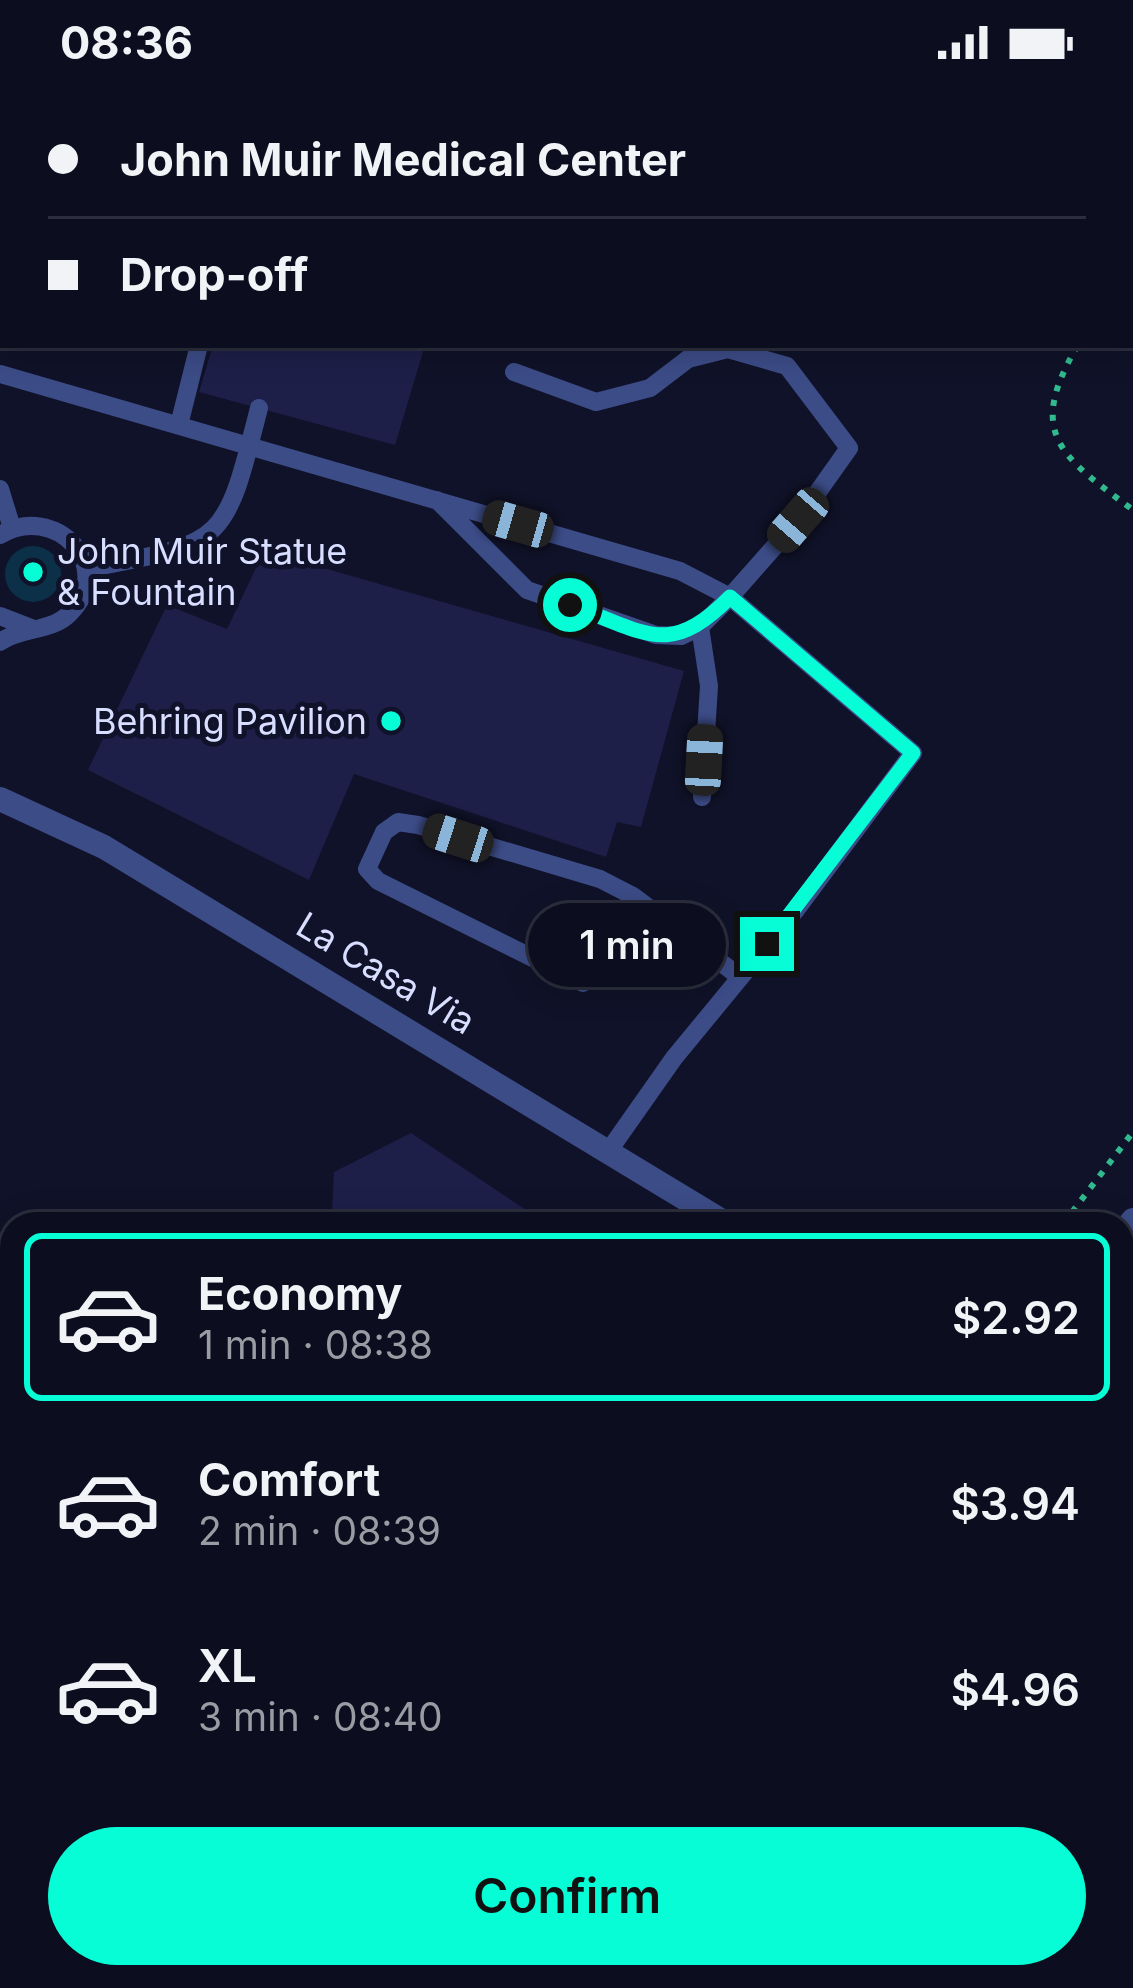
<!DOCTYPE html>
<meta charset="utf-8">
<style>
:root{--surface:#0c0e1f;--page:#1a1c2c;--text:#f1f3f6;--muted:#9a9ca4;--line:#2c2e3d;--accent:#06fdd6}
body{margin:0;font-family:Inter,sans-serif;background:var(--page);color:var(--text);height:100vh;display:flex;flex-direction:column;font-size:45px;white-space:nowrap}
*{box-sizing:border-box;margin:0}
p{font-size:39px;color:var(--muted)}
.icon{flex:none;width:66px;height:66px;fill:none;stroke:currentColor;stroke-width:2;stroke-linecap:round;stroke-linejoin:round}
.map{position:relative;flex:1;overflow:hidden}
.side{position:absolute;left:0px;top:1128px;width:1134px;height:777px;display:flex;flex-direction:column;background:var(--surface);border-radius:36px 36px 0 0;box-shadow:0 6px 30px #0003,0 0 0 3px var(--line)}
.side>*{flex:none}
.banner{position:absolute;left:0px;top:0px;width:1134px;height:264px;box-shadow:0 6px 30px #0003,0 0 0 3px var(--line);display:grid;align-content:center;height:264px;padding:0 48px;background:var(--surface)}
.end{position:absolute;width:54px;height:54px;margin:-27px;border:15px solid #06fdd6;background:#111;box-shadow:0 0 0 6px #111}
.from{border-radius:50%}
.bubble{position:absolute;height:84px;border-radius:42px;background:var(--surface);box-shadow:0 6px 30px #0003,0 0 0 3px var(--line);font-size:39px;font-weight:600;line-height:84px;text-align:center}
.car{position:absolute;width:36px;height:72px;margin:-36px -18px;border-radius:15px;box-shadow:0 0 9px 3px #0007;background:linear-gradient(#222 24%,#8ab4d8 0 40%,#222 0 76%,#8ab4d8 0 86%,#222 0)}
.banner b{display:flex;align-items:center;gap:42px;height:114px;font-size:45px}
.banner b+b{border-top:3px solid var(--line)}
.banner i{width:30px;height:30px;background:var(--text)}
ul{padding:21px 0 0;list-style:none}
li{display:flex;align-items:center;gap:36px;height:168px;margin:0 24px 18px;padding:0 24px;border:6px solid transparent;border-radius:18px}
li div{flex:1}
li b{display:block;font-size:45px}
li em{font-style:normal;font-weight:600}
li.current{border-color:var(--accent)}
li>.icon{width:108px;height:108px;stroke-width:1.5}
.cta{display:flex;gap:24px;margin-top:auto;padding:24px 48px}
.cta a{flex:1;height:138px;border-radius:72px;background:var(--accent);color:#111;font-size:48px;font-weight:600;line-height:138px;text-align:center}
.status{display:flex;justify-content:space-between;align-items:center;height:84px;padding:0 60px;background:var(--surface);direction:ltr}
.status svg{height:33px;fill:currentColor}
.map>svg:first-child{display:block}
</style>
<div class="status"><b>08:36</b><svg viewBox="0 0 49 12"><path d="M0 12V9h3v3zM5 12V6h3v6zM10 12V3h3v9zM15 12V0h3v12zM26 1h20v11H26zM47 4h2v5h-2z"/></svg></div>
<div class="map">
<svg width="1133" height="1904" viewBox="0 0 1133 1904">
<rect width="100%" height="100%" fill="#101229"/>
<polygon fill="#133329" points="678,0 1011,0 678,3"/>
<circle fill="#0b3047" cx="33" cy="490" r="28"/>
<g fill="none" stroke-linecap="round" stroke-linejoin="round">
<polyline stroke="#0b3047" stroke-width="33" points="1131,84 1133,79"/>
</g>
<g fill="#1d1f49">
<polygon points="213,261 425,261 395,361 199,308"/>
<polygon points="264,467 684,587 641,743 617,738 606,773 354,690 309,796 88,686 167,521 227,545"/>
<polygon points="411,1049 547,1140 342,1140 342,1130 332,1129 334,1088"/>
</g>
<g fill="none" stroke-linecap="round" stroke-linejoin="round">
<g stroke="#31ba8e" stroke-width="6" stroke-dasharray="6 9" stroke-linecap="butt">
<polyline points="1087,3 1089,0"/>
<polyline points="1131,38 1133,36"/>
<path d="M1078 261C1025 350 1061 372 1133 426"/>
<polyline points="1063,1140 1133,1048"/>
<polyline points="911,1904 916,1893"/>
</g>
<g stroke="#3c4c87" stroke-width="18">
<polyline points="266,3 268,0"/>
<polyline points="640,3 643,0"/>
<polyline points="514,288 596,318 650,304 688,275 728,265 787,282 849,364 798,436 730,513 913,669 795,827 674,974 610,1065"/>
<polyline points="0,290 680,487 730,513 700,543 681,552 656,551 527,506 437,416"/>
<polyline points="179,341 199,261"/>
<polyline points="0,405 12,444"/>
<path d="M0 451C54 418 118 482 69 530 51 548 21 543 0 558"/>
<path d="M86 485C225 458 224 463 259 324"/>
<polyline points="0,532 31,544"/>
<polyline points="700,543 709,602 702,713"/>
<polyline points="633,812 583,899 378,797 367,785 384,748 398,738 418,741 600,795 633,812 740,893"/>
</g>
<g stroke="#3c4c87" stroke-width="24">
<polyline points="0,715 104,763 727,1140"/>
<polyline points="1122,1149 1133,1136"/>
<polyline points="1122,1451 1133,1460"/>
</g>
</g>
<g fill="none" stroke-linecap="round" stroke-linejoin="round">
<path stroke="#06fdd6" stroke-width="15" d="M570 521C644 547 668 576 730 513L913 669 767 860"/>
</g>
<g fill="#06fdd6" stroke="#101229" stroke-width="4.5">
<circle cx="33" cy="488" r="12"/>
<circle cx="391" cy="637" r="12"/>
</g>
<g text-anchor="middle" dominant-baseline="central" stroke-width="10" stroke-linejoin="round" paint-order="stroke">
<g font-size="36" fill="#d8deff" stroke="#101229" text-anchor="start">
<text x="57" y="467">John Muir Statue<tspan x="57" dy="41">&amp; Fountain</tspan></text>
<text x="367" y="637" text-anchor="end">Behring Pavilion</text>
</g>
<g font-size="36" fill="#d8deff" stroke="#101229">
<text transform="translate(386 889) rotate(31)">La Casa Via</text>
</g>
</g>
</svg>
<i class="end from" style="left:570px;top:521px"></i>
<i class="end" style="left:767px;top:860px"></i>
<div class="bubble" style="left:528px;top:819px;width:198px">1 min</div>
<i class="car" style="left:798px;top:436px;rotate:221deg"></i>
<i class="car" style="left:518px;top:440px;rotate:286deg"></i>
<i class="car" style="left:704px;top:676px;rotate:3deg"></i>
<i class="car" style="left:458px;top:754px;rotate:288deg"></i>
<div class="banner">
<b><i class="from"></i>John Muir Medical Center</b>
<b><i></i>Drop-off</b>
</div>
<section class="side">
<ul>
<li class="current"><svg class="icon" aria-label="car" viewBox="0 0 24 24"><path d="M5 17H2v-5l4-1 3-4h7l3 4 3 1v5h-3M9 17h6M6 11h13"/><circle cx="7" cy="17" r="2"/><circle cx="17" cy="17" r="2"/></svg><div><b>Economy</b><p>1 min · 08:38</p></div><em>$2.92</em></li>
<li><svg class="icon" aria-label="car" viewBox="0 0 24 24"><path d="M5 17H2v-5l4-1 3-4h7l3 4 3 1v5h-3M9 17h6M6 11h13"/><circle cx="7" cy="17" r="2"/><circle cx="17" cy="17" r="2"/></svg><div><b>Comfort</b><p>2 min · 08:39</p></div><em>$3.94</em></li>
<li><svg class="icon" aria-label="car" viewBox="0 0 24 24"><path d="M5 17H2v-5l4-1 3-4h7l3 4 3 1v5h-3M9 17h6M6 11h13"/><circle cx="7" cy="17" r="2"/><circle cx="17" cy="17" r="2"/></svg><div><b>XL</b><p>3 min · 08:40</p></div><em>$4.96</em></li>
</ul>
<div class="cta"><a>Confirm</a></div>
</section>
</div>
